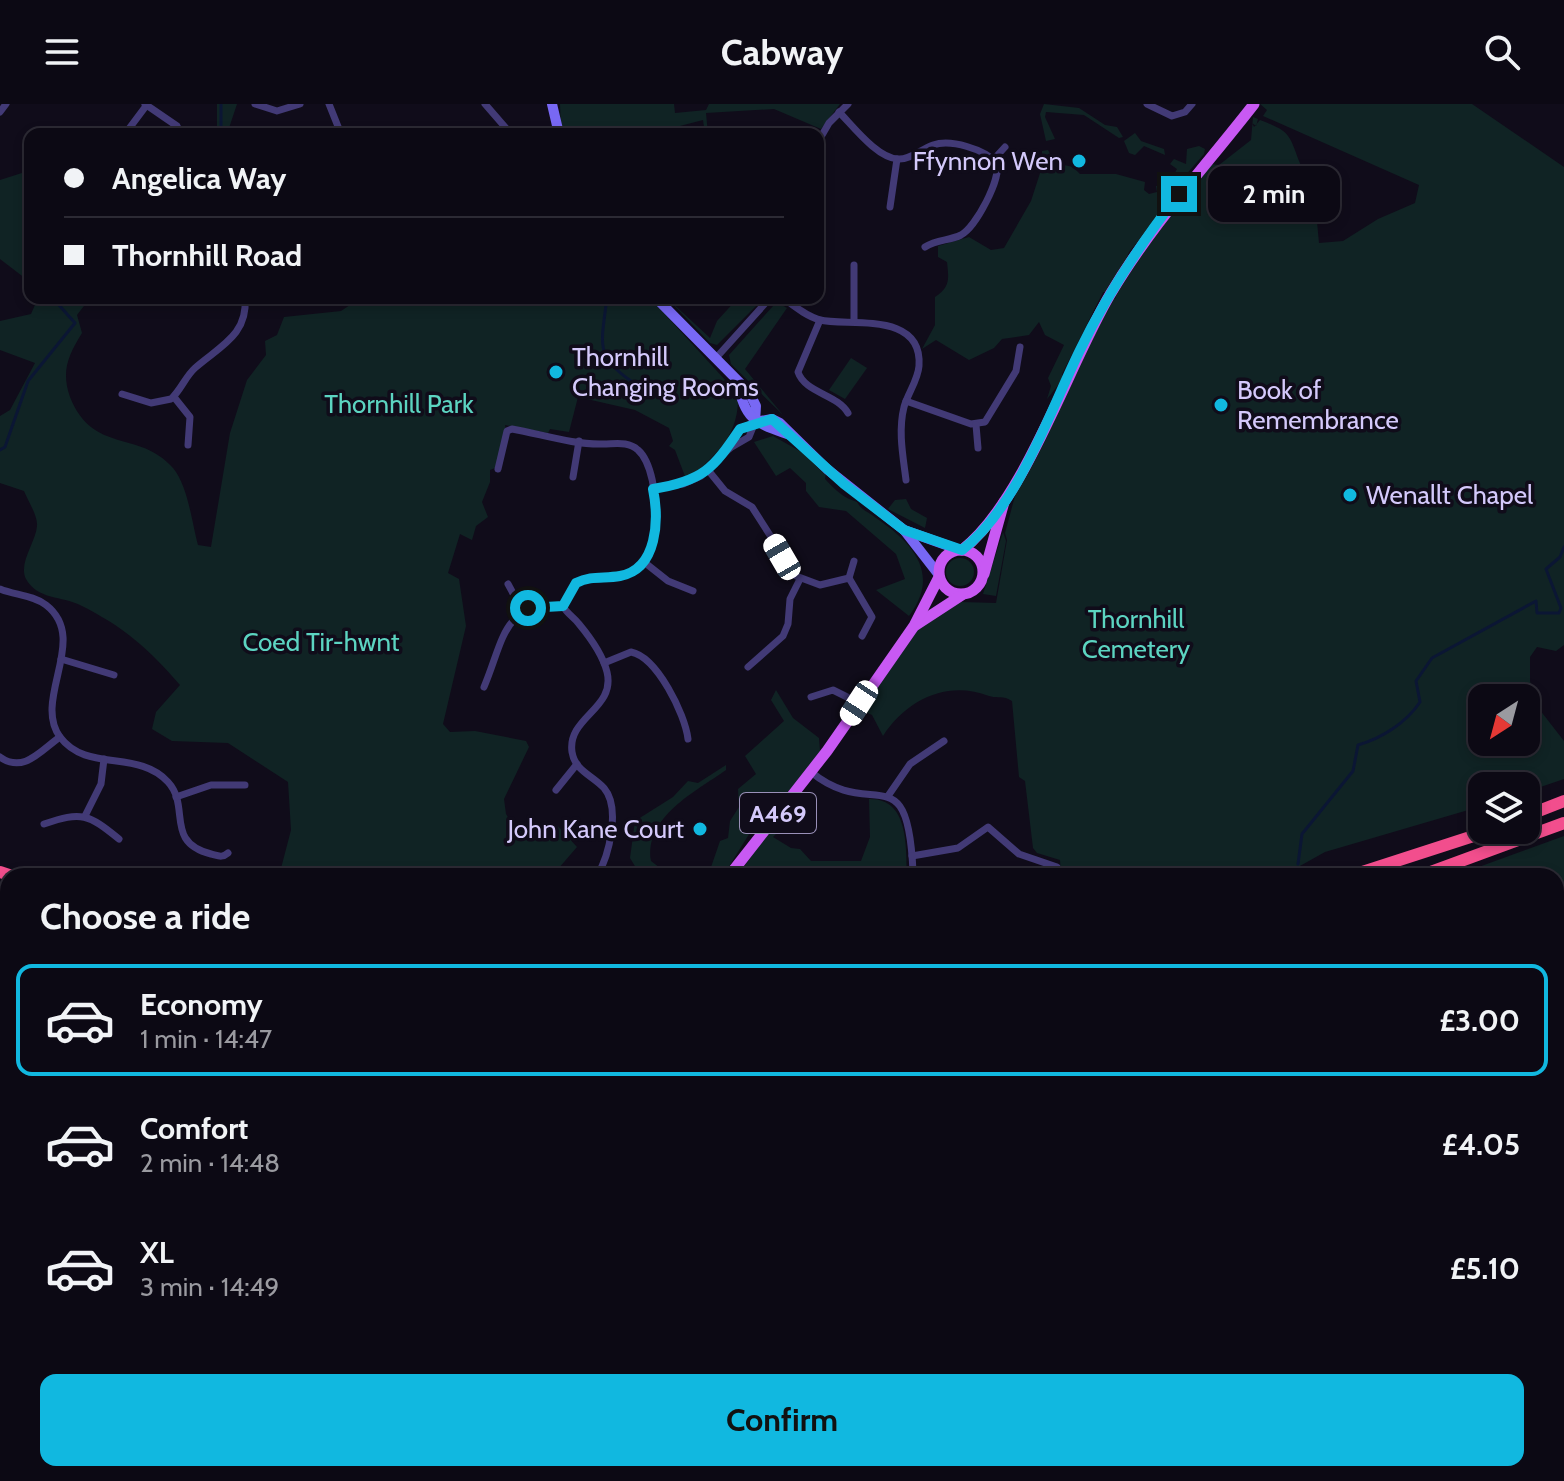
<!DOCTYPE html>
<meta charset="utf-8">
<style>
:root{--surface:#0c0914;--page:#1a1722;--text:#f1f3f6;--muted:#9a9aa0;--line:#2c2a34;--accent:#11b8e0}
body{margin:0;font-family:Cabin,sans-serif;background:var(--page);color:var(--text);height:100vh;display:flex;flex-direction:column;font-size:30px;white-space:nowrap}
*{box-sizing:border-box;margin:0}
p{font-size:26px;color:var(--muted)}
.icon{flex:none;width:44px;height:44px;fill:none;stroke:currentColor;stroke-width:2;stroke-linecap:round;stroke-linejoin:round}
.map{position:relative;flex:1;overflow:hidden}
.panel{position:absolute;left:0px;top:764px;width:1564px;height:614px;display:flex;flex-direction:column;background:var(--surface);border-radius:24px 24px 0 0;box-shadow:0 4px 12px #0003,0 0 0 2px var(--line)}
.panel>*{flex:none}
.top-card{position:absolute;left:24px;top:24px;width:800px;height:176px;border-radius:16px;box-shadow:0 4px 12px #0003,0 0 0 2px var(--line);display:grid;align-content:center;height:176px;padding:0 40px;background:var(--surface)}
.needle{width:52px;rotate:216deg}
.controls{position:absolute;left:1468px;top:580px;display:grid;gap:16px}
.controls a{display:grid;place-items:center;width:72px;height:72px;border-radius:16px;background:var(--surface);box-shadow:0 4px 12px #0003,0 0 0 2px var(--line);font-size:40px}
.end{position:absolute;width:36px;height:36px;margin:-18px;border:10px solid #11b8e0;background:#111;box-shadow:0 0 0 4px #111}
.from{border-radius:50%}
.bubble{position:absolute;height:56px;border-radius:16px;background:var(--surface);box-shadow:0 4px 12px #0003,0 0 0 2px var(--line);font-size:26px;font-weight:700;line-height:56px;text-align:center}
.car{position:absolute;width:24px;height:48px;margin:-24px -12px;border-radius:10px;box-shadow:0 0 6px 2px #0007;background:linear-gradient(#fff 24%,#345 0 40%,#fff 0 76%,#345 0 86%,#fff 0)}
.top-card b{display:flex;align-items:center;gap:28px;height:76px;font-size:30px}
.top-card b+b{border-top:2px solid var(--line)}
.top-card i{width:20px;height:20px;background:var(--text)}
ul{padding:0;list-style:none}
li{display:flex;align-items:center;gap:24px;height:112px;margin:0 16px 12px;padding:0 24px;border:4px solid transparent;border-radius:16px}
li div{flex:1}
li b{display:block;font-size:30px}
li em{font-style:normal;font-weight:700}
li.current{border-color:var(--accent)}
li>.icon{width:72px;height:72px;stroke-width:1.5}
h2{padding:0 40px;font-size:36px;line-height:96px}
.primary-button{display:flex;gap:16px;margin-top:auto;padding:16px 40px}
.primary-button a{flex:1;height:92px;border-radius:16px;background:var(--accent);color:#111;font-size:32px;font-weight:700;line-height:92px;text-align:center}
header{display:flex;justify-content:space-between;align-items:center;height:104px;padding:0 40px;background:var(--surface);font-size:36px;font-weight:700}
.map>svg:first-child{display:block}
</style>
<header><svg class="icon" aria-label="menu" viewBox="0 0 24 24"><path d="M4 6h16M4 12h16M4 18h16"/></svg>Cabway<svg class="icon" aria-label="search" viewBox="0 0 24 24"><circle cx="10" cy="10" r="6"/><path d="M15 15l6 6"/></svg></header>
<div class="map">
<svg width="1564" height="1377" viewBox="0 0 1564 1377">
<rect width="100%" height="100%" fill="#100c1a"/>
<g fill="#102324" fill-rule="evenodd">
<polygon points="217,0 237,0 227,30 217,30"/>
<polygon points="560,0 674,0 675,9 706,6 709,0 840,0 821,25 774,5 706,9 708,30 705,30 703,16 649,30 567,30 561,27"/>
<polygon points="1044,0 1079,4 1105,21 1117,23 1123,33 1119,34 1084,11 1046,8 1045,13 1055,35 1046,37 1040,10"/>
<path d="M1260 0H1472L1564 63V541L1556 547 1537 543 1530 553V577L1536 601 1564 637V675L1526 688V682H1482V702L1325 748 1282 772H1061L1060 756 1037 749 1033 744 1025 677 1019 673 1012 597C1003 591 998 595 989 592 948 576 907 595 883 632L872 611 861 606 920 523 961 498 996 499 1007 436 1005 429 1018 381 1108 198 1116 194 1113 189 1103 188 1062 270 1063 275 1047 295 1051 282 1048 274 1064 241 1045 231 1039 218 1029 231 1002 235 994 244 969 256 936 236 922 245 935 221V193C950 183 949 176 947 158L938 153V142L969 133 991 146 1004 144 1031 97 1041 66 1042 47 1048 46 1055 59 1073 63 1080 70H1116L1145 78 1144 86 1149 90 1157 88 1156 82H1166L1170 90 1158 109 1159 113 1129 148 1122 166 1211 60 1219 61 1251 36 1253 13 1258 15 1256 22 1252 19 1254 23 1260 16C1289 27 1289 29 1299 57 1303 67 1311 76 1316 86L1310 96 1316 107 1319 139 1343 137 1378 115 1415 99 1419 81 1263 12 1267 6ZM1482 594H1526V638H1482Z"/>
<polygon points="1135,29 1141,37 1164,45 1165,51 1144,42 1135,51 1129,49 1124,37"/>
<polygon points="1199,42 1205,45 1204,50 1176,82 1166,72 1171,76 1177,65 1170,60 1174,55 1186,60 1187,45"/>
<polygon points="25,68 30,79 30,178 0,155 0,76"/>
<path d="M38 194H90L77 211 82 229C68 252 61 267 70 293 93 351 139 325 173 364 188 382 192 419 198 441L211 443 230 329 247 276 266 251 265 237 277 231 284 213 341 207 353 199 354 194H650L738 290C739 313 732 333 715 350 708 358 702 361 699 371L686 375 675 346 669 342 673 337 669 324 635 306 578 293 569 328 550 325 548 329 505 321 507 331 495 364 490 366V378L482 398 488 413 476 422 472 436 460 430 448 469 459 475 466 522 443 620 450 628 475 627 526 637 529 643 504 695 506 710 514 723 530 732H546L557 721 577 743 552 772H279L291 726 288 678 228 639 172 637 152 625 156 608 180 581C148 544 124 523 80 501 62 492 38 496 26 475 18 459 36 438 37 422 38 412 28 397 24 387L0 379V312L10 306 35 259 0 246V217L31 210Z"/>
<polygon points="738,194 760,198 717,241 710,239 668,195 710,234 717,217"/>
<polygon points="780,200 787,204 745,265 783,311 731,260 729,251 773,202"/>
<polygon points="851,254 867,264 845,295 829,286"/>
<path d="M773 332 805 350 826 368 825 375C836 387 844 394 857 398 862 407 869 408 876 414 913 439 941 470 909 512L876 486 905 475 896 450 846 407 819 403 806 387V379L790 364 776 372 754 338Z"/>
<polygon points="906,395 911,405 927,414 925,424 888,405 895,396"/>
<polygon points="1003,428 1006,437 996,492 983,490"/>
<circle cx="960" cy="468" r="14"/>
<polygon points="776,586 793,614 819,634 820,647 770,713 761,711 723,772 703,772 710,766 720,737 728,734 730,717 739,703 738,685 756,670 745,652 784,617 771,596"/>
<path d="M726 661V666C695 688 644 713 651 757L664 767 663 772H641L630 754 635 717 673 693 688 677 698 679Z"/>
<path d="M869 695C909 694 906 743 907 772H745L743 764 787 703 800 699 801 711 810 713 808 724 800 722 791 727 783 723 773 733 791 744 800 745 811 757H861L870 733Z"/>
<polygon points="1564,732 1564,1377 457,1377 459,1370 1556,1370 1556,772 1454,772"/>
<polygon points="0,837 8,848 8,931 0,927"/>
<polygon points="0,1006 8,1017 8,1188 0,1187"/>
<polygon points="0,1242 8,1251 8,1370 58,1370 55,1377 0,1377"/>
<polygon points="127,1370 387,1370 383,1377 136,1377"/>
</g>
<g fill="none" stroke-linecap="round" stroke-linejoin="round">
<g stroke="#0b1634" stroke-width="3">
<polyline points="221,0 221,30"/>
<path d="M601 194 606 201C601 241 596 253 631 277 641 284 646 289 658 292"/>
<polyline points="0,346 5,343 28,277 75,219 58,200 58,194"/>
<path d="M1298 760 1302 730 1353 667 1358 641C1382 634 1406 619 1420 598L1416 577 1432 554 1536 497 1537 509H1559L1561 504 1546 465 1560 453 1564 443"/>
<polyline points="936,1377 938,1370"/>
<polyline points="1270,1377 1272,1370"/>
</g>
<g stroke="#423a76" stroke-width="7">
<polyline points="145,0 177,22 181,30"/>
<polyline points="255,0 277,7 300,0"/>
<polyline points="329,0 341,30"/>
<polyline points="485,0 511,30"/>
<polyline points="1147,0 1172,12 1185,8 1192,0"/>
<polyline points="0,8 6,0"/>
<path d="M839 8C853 22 877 54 898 55 910 56 921 45 933 41 951 35 984 45 997 59 1001 75 976 123 961 131 949 137 937 135 925 143"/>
<polyline points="125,30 146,2"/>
<polyline points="340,30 358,26 369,30"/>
<polyline points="818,38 829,19 848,0"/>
<polyline points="994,55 1005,43"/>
<polyline points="890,103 897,55"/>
<path d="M783 194C794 202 806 212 820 216 847 223 923 206 919 262 918 276 908 289 904 303 898 327 903 352 906 376"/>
<path d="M820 216 798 268C805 289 837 290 848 309"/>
<polyline points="854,216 854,161"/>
<polyline points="715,255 770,194"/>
<path d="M122 290 151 299 171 295C181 286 185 273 195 264 220 242 248 231 245 194"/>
<polyline points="174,293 190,313 188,341"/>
<polyline points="906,297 971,320 985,318 1016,267 1020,243"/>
<polyline points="976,321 978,344"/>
<polyline points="730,344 740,325 755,318"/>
<path d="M498 365 507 327 512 325C541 330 573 341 603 340 616 340 628 337 638 346 652 358 656 393 656 410 656 429 652 455 636 466 618 478 596 469 576 479L563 502"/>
<polyline points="708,366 725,387 752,403 796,472 820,481 849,474 872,513 862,532"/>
<polyline points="573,373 579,337"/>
<polyline points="653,385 683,380 701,372 730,344 749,333 755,318"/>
<polyline points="644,458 668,477 693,487"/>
<polyline points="849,474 854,457"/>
<polyline points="508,480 522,506"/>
<path d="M0 485C14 491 33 491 46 501 90 535 32 595 60 633 87 669 138 645 168 678 191 703 164 738 211 750 219 752 222 754 228 749"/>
<polyline points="61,555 114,571"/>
<path d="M604 559 631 548C657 553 685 610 688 635"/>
<polyline points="748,563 783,532 788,520 790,495 800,475"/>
<path d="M484 583C504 536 502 498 563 502 567 510 574 513 579 520 589 532 603 552 607 568 616 605 567 613 572 648 575 667 592 671 604 684 621 704 609 752 597 772"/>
<polyline points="811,593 833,586 859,599"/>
<path d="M0 653C24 670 41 646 60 633"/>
<path d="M811 668C873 719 908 648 913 768"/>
<polyline points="556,686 577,660"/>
<polyline points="888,692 910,660 944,637"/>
<polyline points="176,693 211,681 245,681"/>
<polyline points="85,712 101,680 104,655"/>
<path d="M44 720C82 707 88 710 119 735"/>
<polyline points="912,752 958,744 988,723 1019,750 1057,763"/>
</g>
<g stroke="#7868f4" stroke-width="10">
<polyline points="552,0 559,30"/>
<polyline points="656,194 749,288 756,302 755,318"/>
<path d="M738 278C744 317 757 319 790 331"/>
<polyline points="755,318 772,315 780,319 827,365 904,426 939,471"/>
<polyline points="904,426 960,446"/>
<polyline points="0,1236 8,1245"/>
<polyline points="121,1370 129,1377"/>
</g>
<g stroke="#c859f3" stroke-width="11">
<circle cx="961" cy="468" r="22"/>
<path d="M962 446C1025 397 1068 261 1111 189 1152 120 1205 63 1254 0"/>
<polyline points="984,470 1004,398"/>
<polyline points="916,521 962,491"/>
<polyline points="729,772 827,647 914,522 939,473"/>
<polyline points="447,1377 449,1370"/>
</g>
<g stroke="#f24e8d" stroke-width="12">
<polyline points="1526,712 1564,697"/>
<polyline points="0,768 12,772"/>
<polyline points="1350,772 1492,726"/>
<polyline points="1420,772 1564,719"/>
<polyline points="0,790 8,792"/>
</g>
</g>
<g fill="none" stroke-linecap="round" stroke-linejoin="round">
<path stroke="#11b8e0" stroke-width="10" d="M528 504 563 502 576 479C592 471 604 475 620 472 658 465 659 415 653 385 703 377 713 365 740 325L772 315 844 380 904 426 962 446C1018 403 1049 309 1080 246 1107 190 1141 139 1179 90"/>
</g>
<g fill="#11b8e0" stroke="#100c1a" stroke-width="3">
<circle cx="1079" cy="57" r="8"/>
<circle cx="556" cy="268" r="8"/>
<circle cx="1221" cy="301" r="8"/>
<circle cx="1350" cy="391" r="8"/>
<circle cx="700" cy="725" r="8"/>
</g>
<g text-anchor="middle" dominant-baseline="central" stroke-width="7" stroke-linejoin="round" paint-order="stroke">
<rect fill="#100c1a" stroke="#9990b8" stroke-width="2" x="740" y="689" width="76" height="40" rx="6"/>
<g font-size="24" font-weight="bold" fill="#d4c9fb">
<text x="778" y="709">A469</text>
</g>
<g font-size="26" fill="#d4c9fb" stroke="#100c1a" text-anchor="start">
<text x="1063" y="57" text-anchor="end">Ffynnon Wen</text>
<text x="572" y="253">Thornhill<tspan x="572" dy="30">Changing Rooms</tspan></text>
<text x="1237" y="286">Book of<tspan x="1237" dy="30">Remembrance</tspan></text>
<text x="1366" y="391">Wenallt Chapel</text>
<text x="684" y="725" text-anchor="end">John Kane Court</text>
</g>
<g font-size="26" fill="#5cd4c1" stroke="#100c1a">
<text x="399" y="300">Thornhill Park</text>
<text x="1136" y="515">Thornhill<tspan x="1136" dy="30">Cemetery</tspan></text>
<text x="321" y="538">Coed Tir-hwnt</text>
</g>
</g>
</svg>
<div class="controls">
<a><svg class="needle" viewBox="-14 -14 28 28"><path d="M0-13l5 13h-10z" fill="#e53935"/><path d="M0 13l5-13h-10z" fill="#9a9aa0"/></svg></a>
<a><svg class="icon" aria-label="layers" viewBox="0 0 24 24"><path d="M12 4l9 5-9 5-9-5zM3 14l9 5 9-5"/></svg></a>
</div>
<i class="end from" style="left:528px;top:504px"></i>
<i class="end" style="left:1179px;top:90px"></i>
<div class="bubble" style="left:1208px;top:62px;width:132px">2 min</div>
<i class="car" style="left:782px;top:453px;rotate:330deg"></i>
<i class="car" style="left:859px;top:599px;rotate:213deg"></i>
<div class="top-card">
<b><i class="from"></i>Angelica Way</b>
<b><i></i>Thornhill Road</b>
</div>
<section class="panel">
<h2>Choose a ride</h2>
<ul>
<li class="current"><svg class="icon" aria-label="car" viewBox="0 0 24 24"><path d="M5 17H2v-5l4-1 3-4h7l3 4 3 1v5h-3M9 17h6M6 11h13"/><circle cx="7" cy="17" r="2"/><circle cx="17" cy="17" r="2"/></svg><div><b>Economy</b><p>1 min · 14:47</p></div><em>£3.00</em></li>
<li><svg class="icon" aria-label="car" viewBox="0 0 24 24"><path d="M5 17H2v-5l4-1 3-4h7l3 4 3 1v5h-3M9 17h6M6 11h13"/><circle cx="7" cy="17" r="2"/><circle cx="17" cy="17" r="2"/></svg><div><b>Comfort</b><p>2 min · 14:48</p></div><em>£4.05</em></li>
<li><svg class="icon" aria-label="car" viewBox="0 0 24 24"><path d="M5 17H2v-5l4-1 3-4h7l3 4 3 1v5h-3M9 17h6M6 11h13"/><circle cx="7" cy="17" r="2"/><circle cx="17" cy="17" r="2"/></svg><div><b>XL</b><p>3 min · 14:49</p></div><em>£5.10</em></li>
</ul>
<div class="primary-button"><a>Confirm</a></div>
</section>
</div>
